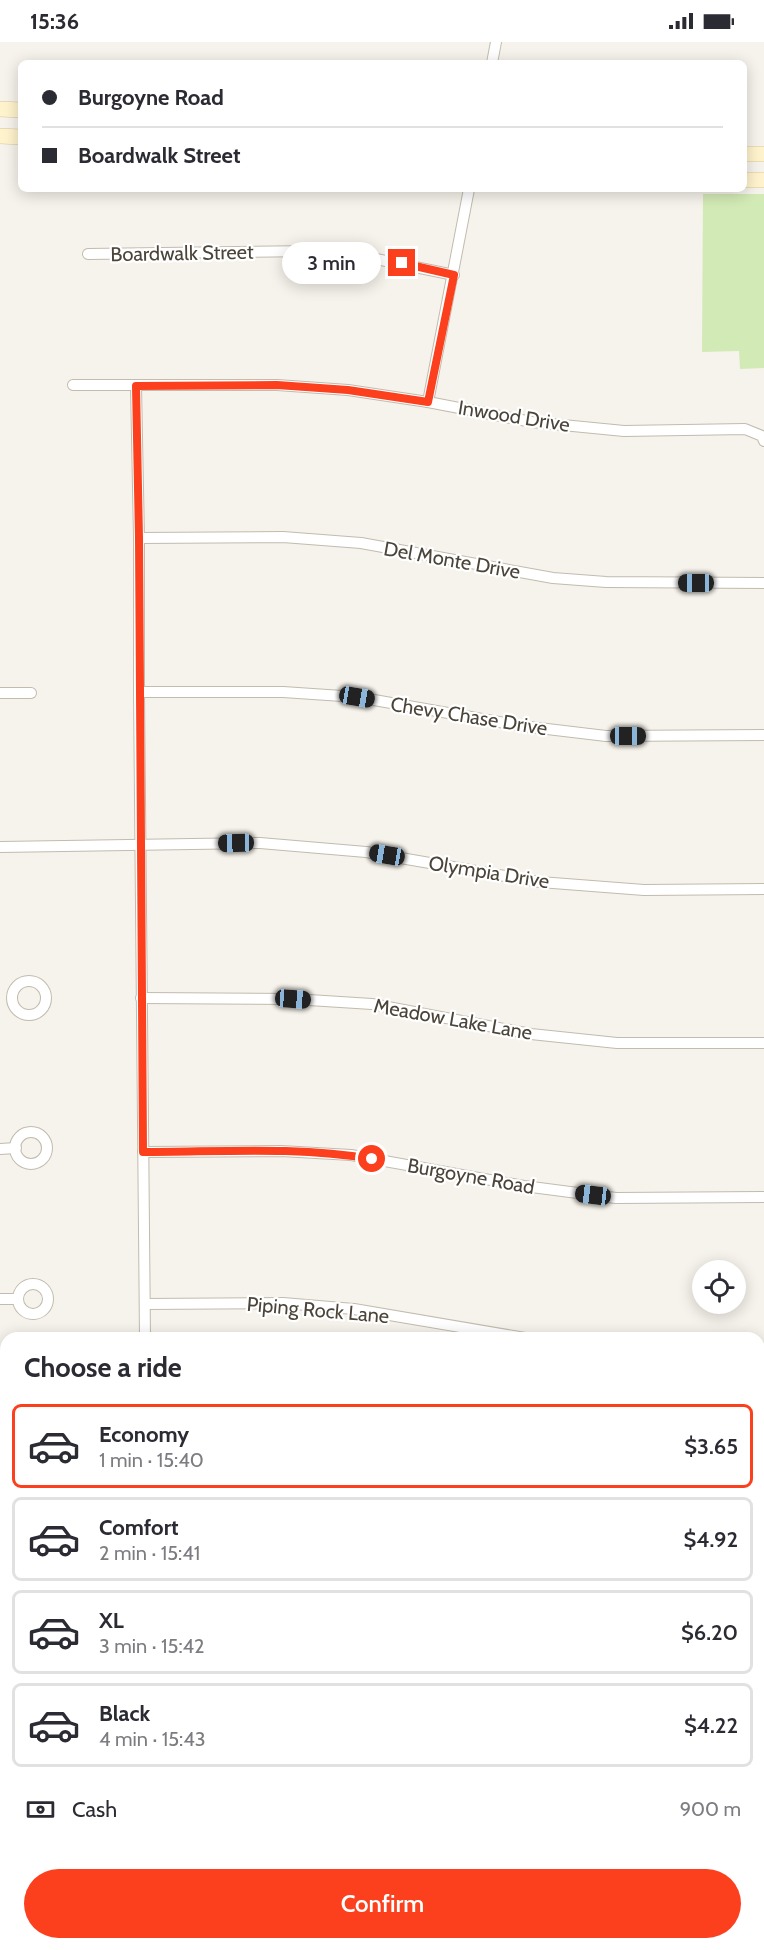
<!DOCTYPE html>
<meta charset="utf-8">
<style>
:root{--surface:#fff;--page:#f7f7f7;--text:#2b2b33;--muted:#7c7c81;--line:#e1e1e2;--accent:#fc3f1d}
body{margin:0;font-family:Cabin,sans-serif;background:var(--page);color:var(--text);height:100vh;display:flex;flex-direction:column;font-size:22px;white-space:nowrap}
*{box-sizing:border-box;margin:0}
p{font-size:20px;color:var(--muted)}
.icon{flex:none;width:33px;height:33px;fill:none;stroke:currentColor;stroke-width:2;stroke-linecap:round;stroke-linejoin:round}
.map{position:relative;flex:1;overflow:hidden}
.sheet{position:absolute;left:0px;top:1290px;width:765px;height:618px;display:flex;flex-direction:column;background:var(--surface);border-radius:18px 18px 0 0;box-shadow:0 3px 15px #0003}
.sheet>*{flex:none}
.guide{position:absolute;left:18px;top:18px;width:729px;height:132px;border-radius:9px;box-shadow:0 3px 15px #0003;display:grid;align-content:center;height:132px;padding:0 24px;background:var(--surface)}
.controls{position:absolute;left:692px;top:1218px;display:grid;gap:12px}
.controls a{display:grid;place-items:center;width:54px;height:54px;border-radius:50%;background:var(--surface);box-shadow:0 3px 15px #0003;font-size:30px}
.end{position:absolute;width:27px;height:27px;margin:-14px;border:8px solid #fc3f1d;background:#fff;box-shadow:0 0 0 3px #fff}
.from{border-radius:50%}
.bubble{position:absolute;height:42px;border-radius:21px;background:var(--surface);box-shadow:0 3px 15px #0003;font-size:20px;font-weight:600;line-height:42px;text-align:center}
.car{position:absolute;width:18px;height:36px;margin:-18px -9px;border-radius:8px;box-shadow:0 0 4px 2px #0007;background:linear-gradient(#222 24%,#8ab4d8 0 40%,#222 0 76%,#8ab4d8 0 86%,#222 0)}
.guide b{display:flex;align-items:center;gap:21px;height:57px;font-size:22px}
.guide b+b{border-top:2px solid var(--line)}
.guide i{width:15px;height:15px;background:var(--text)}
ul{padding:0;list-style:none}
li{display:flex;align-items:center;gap:18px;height:84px;margin:0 12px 9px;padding:0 12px;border:3px solid var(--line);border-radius:9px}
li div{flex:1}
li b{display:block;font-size:22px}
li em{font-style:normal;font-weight:600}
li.active{border-color:var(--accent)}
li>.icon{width:54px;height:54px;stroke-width:1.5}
h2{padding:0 24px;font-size:27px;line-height:72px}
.pay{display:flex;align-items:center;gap:15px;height:66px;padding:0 24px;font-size:22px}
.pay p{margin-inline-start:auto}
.cta{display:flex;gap:12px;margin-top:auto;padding:12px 24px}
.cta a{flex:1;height:69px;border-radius:36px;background:var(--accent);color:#fff;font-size:24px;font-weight:600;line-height:69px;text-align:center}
.status{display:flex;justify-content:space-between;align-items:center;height:42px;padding:0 30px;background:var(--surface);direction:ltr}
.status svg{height:16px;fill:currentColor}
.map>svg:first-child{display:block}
</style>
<div class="status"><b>15:36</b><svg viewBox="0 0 49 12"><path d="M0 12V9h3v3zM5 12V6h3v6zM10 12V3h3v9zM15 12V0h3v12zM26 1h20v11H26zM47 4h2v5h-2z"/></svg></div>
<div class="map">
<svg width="764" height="1908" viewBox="0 0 764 1908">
<rect width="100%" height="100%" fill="#f6f3ec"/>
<polygon fill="#d2eab5" points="703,152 764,152 764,326 740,327 739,309 702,310"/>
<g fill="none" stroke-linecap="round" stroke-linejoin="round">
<g stroke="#c2bbae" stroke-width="12">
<g id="minor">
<polyline points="492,21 496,0"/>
<polyline points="88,212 311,209 357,213 454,233"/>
<polyline points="73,343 277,343 348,348 428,360 532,380 624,389 745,387 762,394 764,399"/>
<polyline points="136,344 139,496 139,650 145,1296"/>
<polyline points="428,360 469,147"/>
<polyline points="139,496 283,495 361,501 553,536 606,540 764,541"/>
<polyline points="139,650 283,650 357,655 522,684 606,694 764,693"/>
<polyline points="0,651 31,651"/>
<polyline points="0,805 260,801 366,810 540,840 644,848 764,847"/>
<circle cx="29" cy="956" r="17"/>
<polyline points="141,956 293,957 372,962 531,992 617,1001 764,1001"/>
<circle cx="31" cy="1106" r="16"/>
<polyline points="0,1107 16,1106"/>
<polyline points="143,1110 281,1109 351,1113 524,1144 616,1156 764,1155"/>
<circle cx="33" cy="1257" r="15"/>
<polyline points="0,1257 17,1257"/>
<polyline points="145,1262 283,1261 354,1267 525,1296"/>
<polyline points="759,1308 764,1308"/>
<polyline points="0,1407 6,1407"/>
<polyline points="759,1451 764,1451"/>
<polyline points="0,1557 6,1557"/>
<polyline points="759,1599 764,1599"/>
<polyline points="0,1709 6,1709"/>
<polyline points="759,1752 764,1752"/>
<polyline points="171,1902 172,1908"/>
</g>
</g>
<g stroke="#d6c79b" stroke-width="16">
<g id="secondary">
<polyline points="0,67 21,68"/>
<polyline points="0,94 21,95"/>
<polyline points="744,112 764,112"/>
<polyline points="744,138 764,138"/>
</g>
</g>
<use href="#minor" stroke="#fff" stroke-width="10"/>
<use href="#secondary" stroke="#fff3cd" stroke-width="15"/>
</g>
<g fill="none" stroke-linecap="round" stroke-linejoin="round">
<path stroke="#fc3f1d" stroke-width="8" d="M372 1117C297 1104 219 1110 143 1110L139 496 136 344 277 343 348 348 428 360 454 233 402 221"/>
</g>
<g text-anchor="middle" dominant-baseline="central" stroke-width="4.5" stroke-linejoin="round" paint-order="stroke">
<g font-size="20" fill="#4b4439" stroke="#fff">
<text transform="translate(182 211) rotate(-1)">Boardwalk Street</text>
<text transform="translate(514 374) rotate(9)">Inwood Drive</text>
<text transform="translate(452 518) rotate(10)">Del Monte Drive</text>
<text transform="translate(469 674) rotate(9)">Chevy Chase Drive</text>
<text transform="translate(489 830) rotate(9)">Olympia Drive</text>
<text transform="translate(453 977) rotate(10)">Meadow Lake Lane</text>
<text transform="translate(471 1134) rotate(10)">Burgoyne Road</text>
<text transform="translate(318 1268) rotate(5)">Piping Rock Lane</text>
</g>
</g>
</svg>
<div class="controls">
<a><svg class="icon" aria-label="locate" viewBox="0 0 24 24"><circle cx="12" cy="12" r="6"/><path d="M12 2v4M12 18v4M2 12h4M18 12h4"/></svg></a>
</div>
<i class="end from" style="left:372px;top:1117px"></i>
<i class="end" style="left:402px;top:221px"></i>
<div class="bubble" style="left:282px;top:200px;width:99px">3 min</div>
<i class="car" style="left:696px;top:541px;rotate:270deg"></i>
<i class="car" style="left:357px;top:655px;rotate:100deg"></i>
<i class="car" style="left:628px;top:694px;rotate:90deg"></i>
<i class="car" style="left:236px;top:801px;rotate:269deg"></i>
<i class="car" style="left:387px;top:813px;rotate:280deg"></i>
<i class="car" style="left:293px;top:957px;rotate:94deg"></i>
<i class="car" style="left:593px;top:1153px;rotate:277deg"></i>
<div class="guide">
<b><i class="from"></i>Burgoyne Road</b>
<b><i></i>Boardwalk Street</b>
</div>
<section class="sheet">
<h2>Choose a ride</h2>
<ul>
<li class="active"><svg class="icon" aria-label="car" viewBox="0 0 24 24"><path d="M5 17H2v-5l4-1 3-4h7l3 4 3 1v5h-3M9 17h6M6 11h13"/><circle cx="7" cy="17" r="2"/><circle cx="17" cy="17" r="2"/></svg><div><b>Economy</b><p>1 min · 15:40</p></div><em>$3.65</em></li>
<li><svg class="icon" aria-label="car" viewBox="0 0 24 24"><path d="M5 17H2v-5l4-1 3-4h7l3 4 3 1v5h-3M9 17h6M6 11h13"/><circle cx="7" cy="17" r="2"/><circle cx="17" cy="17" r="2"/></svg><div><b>Comfort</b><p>2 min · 15:41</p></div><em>$4.92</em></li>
<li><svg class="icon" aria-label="car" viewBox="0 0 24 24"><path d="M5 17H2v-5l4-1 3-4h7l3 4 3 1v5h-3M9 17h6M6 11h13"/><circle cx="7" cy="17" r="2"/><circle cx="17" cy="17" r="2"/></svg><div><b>XL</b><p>3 min · 15:42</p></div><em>$6.20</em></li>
<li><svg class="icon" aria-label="car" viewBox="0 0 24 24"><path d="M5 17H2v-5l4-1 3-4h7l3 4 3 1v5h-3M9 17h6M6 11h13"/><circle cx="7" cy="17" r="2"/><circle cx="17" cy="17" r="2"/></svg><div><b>Black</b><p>4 min · 15:43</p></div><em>$4.22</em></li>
</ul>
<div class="pay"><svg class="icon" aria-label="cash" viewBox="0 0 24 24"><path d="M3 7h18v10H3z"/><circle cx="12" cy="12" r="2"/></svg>Cash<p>900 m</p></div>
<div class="cta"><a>Confirm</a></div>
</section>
</div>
